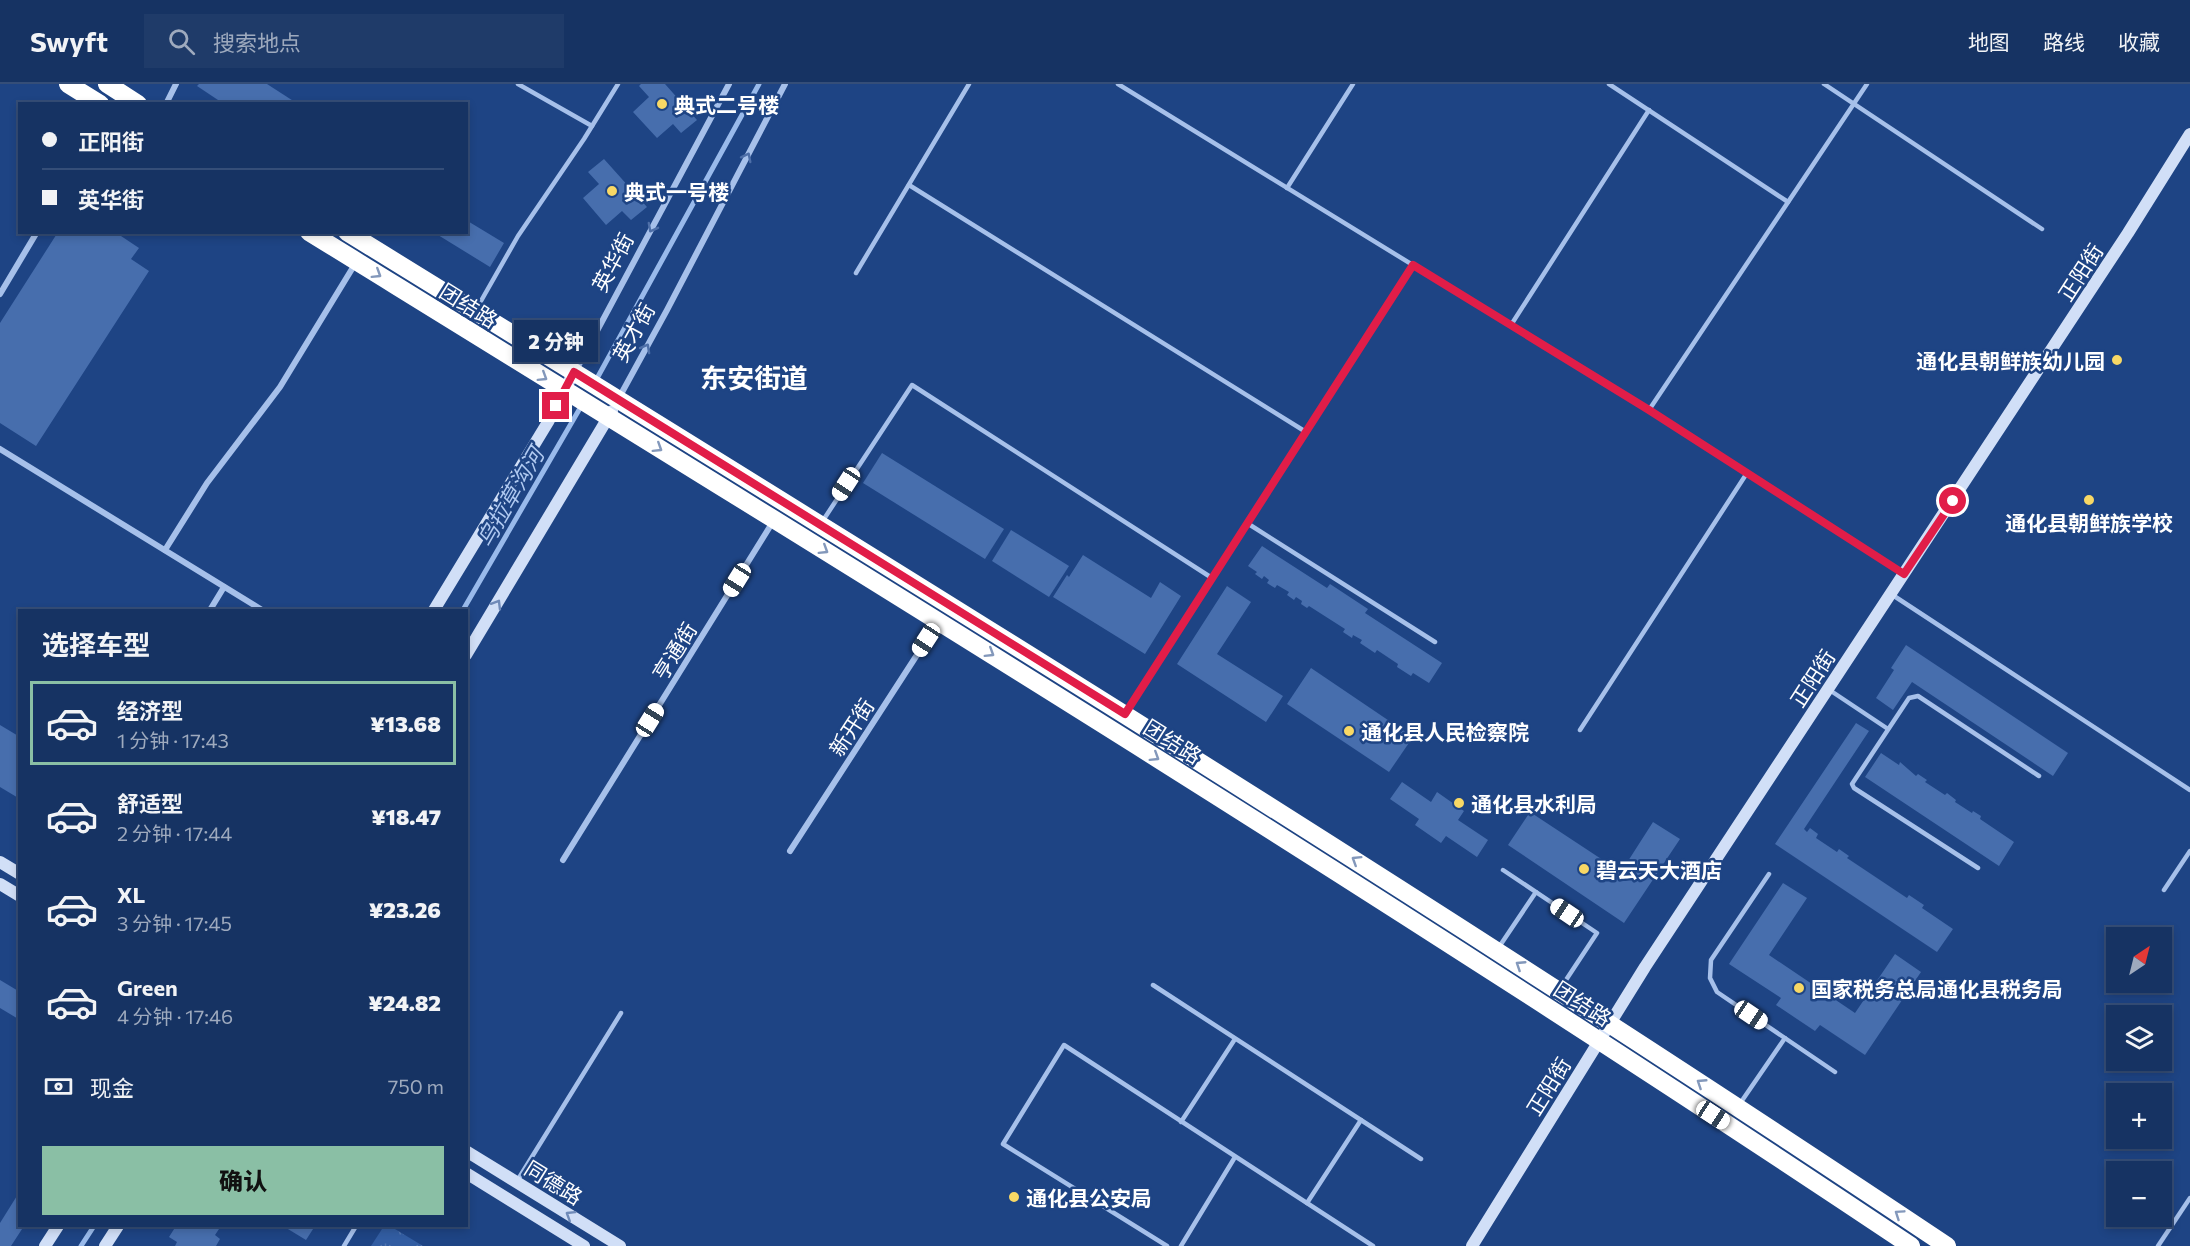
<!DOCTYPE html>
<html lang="zh">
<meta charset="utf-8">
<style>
:root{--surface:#163363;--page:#1f3b69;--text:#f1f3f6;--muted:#9eaabe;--line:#354e78;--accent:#8abfa5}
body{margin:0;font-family:Commissioner,"Noto Sans SC",sans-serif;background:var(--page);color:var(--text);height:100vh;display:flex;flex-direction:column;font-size:22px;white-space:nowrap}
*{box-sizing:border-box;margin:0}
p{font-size:20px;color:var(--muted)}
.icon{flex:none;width:33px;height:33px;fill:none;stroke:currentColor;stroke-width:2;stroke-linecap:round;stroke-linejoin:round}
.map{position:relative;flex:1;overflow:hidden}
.side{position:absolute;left:18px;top:525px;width:450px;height:618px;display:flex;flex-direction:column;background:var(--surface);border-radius:0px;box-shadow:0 3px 9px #0003,0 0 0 2px var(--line)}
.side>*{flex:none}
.hud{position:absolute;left:18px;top:18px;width:450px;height:132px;border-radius:0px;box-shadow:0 3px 9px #0003,0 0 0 2px var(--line);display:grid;align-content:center;height:132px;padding:0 24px;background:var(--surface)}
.needle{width:39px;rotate:35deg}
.tools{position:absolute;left:2106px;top:843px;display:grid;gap:12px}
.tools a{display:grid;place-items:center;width:66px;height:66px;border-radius:0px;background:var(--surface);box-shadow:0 3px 9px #0003,0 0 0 2px var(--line);font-size:30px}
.end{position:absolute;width:27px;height:27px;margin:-14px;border:8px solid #e11d48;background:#fff;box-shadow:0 0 0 3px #fff}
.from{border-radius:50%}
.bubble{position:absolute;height:42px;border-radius:0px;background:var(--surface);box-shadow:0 3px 9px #0003,0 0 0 2px var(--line);font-size:20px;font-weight:800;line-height:42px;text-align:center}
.car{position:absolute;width:18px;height:36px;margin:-18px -9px;border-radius:8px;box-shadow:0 0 4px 2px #0007;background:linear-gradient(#fff 24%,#345 0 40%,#fff 0 76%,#345 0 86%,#fff 0)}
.hud b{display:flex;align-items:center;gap:21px;height:57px;font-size:22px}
.hud b+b{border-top:2px solid var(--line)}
.hud i{width:15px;height:15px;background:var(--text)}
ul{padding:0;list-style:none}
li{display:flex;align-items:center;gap:18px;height:84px;margin:0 12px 9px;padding:0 12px;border:3px solid transparent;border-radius:0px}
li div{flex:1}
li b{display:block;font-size:22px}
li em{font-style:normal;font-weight:800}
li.on{border-color:var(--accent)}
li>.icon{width:54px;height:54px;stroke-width:1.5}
h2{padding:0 24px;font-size:27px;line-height:72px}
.pay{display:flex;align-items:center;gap:15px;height:66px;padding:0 24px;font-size:22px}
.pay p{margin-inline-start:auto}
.action{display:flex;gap:12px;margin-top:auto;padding:12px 24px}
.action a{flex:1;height:69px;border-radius:0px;background:var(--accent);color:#111;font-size:24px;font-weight:800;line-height:69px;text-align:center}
header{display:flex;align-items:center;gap:36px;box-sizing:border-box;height:84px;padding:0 30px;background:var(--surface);border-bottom:2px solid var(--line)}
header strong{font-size:28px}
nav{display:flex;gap:33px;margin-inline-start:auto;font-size:21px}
.search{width:420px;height:54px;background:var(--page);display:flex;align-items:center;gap:15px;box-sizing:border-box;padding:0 21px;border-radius:0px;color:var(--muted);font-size:22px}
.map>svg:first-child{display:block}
</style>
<header>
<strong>Swyft</strong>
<div class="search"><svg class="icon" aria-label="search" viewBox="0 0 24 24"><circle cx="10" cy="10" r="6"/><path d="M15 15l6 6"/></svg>搜索地点</div>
<nav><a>地图</a><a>路线</a><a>收藏</a></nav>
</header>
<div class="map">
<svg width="2190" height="1162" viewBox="0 0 2190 1162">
<defs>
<pattern id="park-tufts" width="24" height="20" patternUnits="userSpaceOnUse" patternTransform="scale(1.5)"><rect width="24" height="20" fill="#325da2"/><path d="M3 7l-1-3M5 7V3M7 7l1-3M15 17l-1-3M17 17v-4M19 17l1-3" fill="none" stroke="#5175b0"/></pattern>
</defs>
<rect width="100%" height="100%" fill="#1e4484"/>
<polygon fill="url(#park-tufts)" points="384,1142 390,1142 423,1162 371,1162"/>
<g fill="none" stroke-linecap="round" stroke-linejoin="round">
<g stroke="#99baeb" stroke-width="5">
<polyline points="595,298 759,0"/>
<polyline points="463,526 583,319"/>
<polyline points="81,1162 94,1142"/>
</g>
</g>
<g fill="#476ead">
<polygon points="199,0 267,0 298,20 224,20 197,2"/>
<polygon points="641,0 665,0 697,36 681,49 673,40 657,54 633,28 649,13 639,2"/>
<polygon points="604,75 647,123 631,136 622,127 606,141 583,114 599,100 588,88"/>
<polygon points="466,136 504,159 490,183 438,151 440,148 466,148"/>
<polygon points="58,148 96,148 99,150 100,148 115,148 139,164 131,175 149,187 36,362 0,339 0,239"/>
<polygon points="882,369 1004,445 985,475 863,399"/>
<polygon points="1011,446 1069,482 1049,513 992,477"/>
<polygon points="1262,462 1327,504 1330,500 1368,525 1365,529 1442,579 1429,599 1413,589 1411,592 1397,583 1398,580 1377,566 1375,569 1360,559 1362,556 1353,551 1352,554 1343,548 1345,545 1309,522 1307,524 1301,520 1302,517 1296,513 1294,516 1287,511 1289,508 1277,501 1275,504 1267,499 1269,496 1264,492 1262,495 1255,490 1257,488 1248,482"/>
<polygon points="1083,471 1151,514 1160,498 1181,512 1145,570 1053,513 1067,491 1069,493"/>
<polygon points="1227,502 1251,518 1217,570 1283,612 1266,638 1177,580"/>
<polygon points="1906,561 2068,669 2053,692 1912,598 1893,626 1876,614 1894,586 1891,584"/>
<polygon points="1311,584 1413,653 1389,688 1287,620"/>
<polygon points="1856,639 1869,647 1804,745 1807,748 1810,744 1818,750 1816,754 1837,768 1839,765 1849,772 1847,774 1907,814 1909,811 1924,821 1922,824 1953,845 1937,868 1775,760"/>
<polygon points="0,641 20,653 20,715 0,703"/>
<polygon points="1881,669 1899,681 1900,678 1916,692 1918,690 1927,696 1925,698 1945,711 1947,709 1956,716 1955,718 1972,729 1973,727 1981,732 1980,735 2014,758 1999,782 1865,693"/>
<polygon points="1402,698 1431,718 1437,708 1464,727 1458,736 1488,756 1477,773 1446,752 1441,759 1415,741 1419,735 1390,715"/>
<polygon points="1530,728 1621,788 1653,738 1680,755 1624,839 1508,761"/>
<polygon points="1783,799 1807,814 1769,871 1855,929 1895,870 1921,888 1865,971 1820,941 1815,947 1776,921 1781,914 1729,880"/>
<polygon points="0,896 20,908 20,936 0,924"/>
<polygon points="20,1107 20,1142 24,1142 11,1162 0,1162 0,1139"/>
<polygon points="176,1142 221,1142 215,1151 220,1155 216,1162 175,1162 177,1158 169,1153"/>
<polygon points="283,1142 315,1142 306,1156"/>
</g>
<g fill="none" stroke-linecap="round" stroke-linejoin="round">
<g stroke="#a6c0ea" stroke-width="4.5">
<polyline points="518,0 592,42"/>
<polyline points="1118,0 1649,326 1902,489"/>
<polyline points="1609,0 1788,118"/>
<polyline points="1824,0 2042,145"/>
<polyline points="909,101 1306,348"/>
<polyline points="1287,104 1353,0"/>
<polyline points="856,189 969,0"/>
<polyline points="477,224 518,152 584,55 618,0"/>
<polyline points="1511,241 1649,26"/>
<polyline points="1649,326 1867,0"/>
<polyline points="822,438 912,301 1212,494"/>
<polyline points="1247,439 1435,558"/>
<polyline points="1891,510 2190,706"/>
<polyline points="1828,605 1888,645"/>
<polyline points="1126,628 1413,181"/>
<polyline points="1580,646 1747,389"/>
<polyline points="1978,784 1854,704 1852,700 1909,614 1918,612 2039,692"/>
<polyline points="1503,786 1597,849 1562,902"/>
<polyline points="1769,790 1711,876 1710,894 1717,908 1835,988"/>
<polyline points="2164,806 2190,767"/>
<polyline points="1499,863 1536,808"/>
<polyline points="1153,901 1421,1075"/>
<polyline points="1739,1021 1785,954"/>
<polyline points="1181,1038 1235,955"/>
<polyline points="517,1097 621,929"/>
<polyline points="1307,1119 1361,1036"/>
<polyline points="344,1162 356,1142"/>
<polyline points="1167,1162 1003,1060 1064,961 1373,1162"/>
<polyline points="1181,1162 1235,1073"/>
<polyline points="2158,1162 2190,1114"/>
</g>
<g stroke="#a6c0ea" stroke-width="6">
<polyline points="166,20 176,0"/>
<polyline points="0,210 37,148"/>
<polyline points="575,288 729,0"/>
<polyline points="620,312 667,226 785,0"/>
<polyline points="0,365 262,526"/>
<polyline points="165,466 207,399 280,303 355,180"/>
<polyline points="210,526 224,503"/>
<polyline points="790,767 937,540"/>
<polyline points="563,776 774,436"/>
</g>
<g stroke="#d1dff7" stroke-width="12">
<polyline points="434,526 548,338 574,288"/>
<polyline points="466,571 612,327"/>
<polyline points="0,778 20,790"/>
<polyline points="0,800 20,812"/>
<polyline points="466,1067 620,1162"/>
<polyline points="466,1089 584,1162"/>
<polyline points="45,1162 58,1142"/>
<polyline points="105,1162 118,1142"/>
<polyline points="1472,1162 1645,883 2128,149 2190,50"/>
</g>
<g stroke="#fff" stroke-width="18">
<polyline points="68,0 100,20"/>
<polyline points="107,0 138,20"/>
<path d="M309 148C847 480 1386 811 1911 1162"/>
<path d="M347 148C885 480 1422 811 1947 1162"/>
</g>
</g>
<defs><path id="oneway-chevron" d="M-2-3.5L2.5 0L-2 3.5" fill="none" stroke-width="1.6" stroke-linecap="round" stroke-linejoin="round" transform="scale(1.5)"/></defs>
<g stroke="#4e6fa8">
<use href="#oneway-chevron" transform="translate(747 73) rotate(-63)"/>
<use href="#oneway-chevron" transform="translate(652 144) rotate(118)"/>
<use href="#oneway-chevron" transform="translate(646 264) rotate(-61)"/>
</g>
<g stroke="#8398bb">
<use href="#oneway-chevron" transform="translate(377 190) rotate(32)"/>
<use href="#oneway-chevron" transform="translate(543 293) rotate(32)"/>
<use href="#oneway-chevron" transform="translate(658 364) rotate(32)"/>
<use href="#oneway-chevron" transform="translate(824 466) rotate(32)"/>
<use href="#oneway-chevron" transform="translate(990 569) rotate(32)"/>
<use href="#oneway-chevron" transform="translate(1155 673) rotate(32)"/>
<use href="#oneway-chevron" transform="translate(1356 776) rotate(-148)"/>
<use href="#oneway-chevron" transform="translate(1520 881) rotate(-147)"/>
<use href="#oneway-chevron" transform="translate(1701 999) rotate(-147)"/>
<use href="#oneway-chevron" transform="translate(1899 1130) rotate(-146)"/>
</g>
<g stroke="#6f8ab8">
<use href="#oneway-chevron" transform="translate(497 520) rotate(-59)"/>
<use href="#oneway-chevron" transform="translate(570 1131) rotate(-148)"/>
</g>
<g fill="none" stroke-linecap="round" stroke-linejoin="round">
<polyline stroke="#e11d48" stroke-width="8" points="556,322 574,288 1125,630 1413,181 1649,326 1904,490 1953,417"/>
</g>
<g fill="#f8d865" stroke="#1e4484" stroke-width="2">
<circle cx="662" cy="20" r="6"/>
<circle cx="612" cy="107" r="6"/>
<circle cx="2117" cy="276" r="6"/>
<circle cx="2089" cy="416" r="6"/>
<circle cx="1349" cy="647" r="6"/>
<circle cx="1459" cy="719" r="6"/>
<circle cx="1584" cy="785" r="6"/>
<circle cx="1799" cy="904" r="6"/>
<circle cx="1014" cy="1113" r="6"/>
</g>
<g text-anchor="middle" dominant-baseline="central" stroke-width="5" stroke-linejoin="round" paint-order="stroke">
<g font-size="21" font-weight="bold" fill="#fff" stroke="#1e4484" text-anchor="start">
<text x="674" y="20">典式二号楼</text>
<text x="624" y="107">典式一号楼</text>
<text x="2105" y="276" text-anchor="end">通化县朝鲜族幼儿园</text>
<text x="2089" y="438" text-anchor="middle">通化县朝鲜族学校</text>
<text x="1361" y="647">通化县人民检察院</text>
<text x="1471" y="719">通化县水利局</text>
<text x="1596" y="785">碧云天大酒店</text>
<text x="1811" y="904">国家税务总局通化县税务局</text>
<text x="1026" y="1113">通化县公安局</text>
</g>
<g font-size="21" fill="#fff" stroke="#1e4484">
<text transform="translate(612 178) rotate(-62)">英华街</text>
<text transform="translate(2080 188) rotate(-57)">正阳街</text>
<text transform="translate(469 221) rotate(32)">团结路</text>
<text transform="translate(633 248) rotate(-61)">英才街</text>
<text transform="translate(674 567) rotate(-58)">亨通街</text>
<text transform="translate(1812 594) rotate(-57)">正阳街</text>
<text transform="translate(851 643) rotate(-57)">新开街</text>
<text transform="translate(1173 657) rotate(32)">团结路</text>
<text transform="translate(1583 919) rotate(33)">团结路</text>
<text transform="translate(1548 1002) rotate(-58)">正阳街</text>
<text transform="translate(554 1098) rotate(32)">同德路</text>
</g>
<g font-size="22" font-style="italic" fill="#b1caf1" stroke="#1e4484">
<text transform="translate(510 413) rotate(-60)">乌拉草沟河</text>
</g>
<g font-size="27" font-weight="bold" fill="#fff" stroke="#1e4484">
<text x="754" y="293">东安街道</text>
</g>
</g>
</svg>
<div class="tools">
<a><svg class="needle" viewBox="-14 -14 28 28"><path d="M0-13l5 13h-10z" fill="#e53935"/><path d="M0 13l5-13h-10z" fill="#9eaabe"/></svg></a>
<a><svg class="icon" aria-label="layers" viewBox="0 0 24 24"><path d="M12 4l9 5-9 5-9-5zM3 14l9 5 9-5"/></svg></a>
<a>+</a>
<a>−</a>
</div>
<i class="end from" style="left:1953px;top:417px"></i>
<i class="end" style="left:556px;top:322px"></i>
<div class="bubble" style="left:514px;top:236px;width:84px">2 分钟</div>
<i class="car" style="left:846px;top:400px;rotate:213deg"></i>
<i class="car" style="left:737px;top:496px;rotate:212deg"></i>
<i class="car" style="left:926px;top:556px;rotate:213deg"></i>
<i class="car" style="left:650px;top:636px;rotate:32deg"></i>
<i class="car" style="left:1567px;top:829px;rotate:304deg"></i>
<i class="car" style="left:1751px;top:931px;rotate:124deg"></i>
<i class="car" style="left:1713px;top:1031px;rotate:123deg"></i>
<div class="hud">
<b><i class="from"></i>正阳街</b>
<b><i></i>英华街</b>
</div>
<section class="side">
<h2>选择车型</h2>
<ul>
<li class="on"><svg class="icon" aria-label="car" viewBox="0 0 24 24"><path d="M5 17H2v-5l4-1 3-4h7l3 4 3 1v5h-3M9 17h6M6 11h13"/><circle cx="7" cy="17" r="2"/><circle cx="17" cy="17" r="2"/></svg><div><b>经济型</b><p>1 分钟 · 17:43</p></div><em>¥13.68</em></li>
<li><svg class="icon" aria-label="car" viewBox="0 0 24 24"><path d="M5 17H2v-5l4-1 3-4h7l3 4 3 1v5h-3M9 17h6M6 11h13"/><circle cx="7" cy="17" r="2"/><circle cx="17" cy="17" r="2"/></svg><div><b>舒适型</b><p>2 分钟 · 17:44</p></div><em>¥18.47</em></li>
<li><svg class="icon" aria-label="car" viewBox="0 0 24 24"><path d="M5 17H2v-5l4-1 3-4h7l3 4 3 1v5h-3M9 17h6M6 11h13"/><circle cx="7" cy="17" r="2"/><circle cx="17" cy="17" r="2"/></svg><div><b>XL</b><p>3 分钟 · 17:45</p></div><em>¥23.26</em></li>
<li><svg class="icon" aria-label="car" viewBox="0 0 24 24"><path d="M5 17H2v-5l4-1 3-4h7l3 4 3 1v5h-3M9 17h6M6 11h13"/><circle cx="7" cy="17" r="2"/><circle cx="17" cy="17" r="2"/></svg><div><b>Green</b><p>4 分钟 · 17:46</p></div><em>¥24.82</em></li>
</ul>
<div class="pay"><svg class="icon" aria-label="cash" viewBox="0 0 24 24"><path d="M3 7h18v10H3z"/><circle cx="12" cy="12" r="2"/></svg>现金<p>750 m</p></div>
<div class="action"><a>确认</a></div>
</section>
</div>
